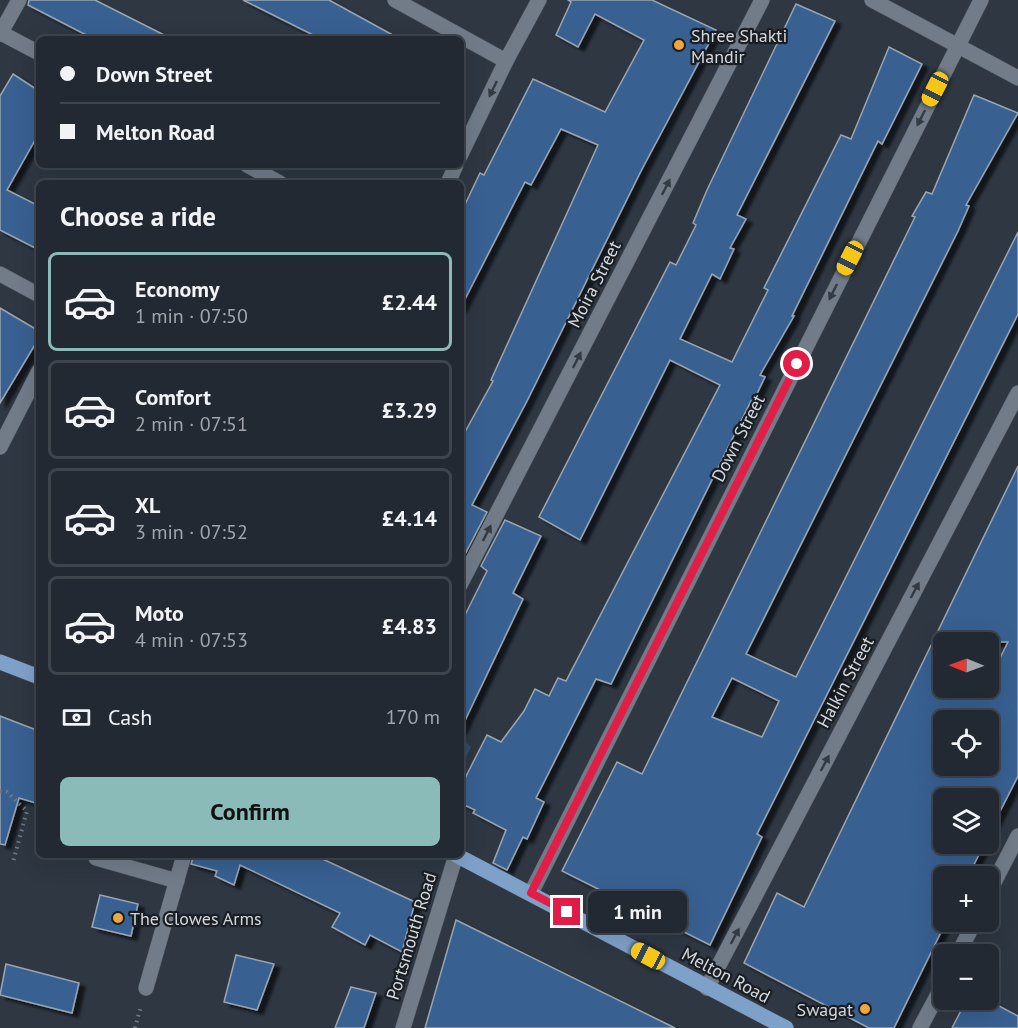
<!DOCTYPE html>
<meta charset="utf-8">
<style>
:root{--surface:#222932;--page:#2a313a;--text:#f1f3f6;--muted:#a2a6ac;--line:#3f454d;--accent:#8bbbb9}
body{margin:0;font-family:"PT Sans",sans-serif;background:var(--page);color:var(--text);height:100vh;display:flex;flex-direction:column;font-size:22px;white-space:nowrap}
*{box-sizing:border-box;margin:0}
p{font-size:20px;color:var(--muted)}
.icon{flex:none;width:33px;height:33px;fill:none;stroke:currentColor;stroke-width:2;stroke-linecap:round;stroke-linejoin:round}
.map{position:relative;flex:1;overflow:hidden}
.details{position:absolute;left:36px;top:180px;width:428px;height:678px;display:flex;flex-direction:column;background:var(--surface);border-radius:9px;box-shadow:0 6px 24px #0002,0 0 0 2px var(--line)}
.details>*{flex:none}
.hud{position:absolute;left:36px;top:36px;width:428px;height:132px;border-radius:9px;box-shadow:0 6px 24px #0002,0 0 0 2px var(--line);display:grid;align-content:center;height:132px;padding:0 24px;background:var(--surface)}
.needle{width:39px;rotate:271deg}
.controls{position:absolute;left:933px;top:632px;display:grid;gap:12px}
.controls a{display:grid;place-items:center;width:66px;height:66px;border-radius:9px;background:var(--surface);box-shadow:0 6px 24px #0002,0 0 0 2px var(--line);font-size:30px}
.end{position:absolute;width:27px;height:27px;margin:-14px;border:8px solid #e11d48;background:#fff;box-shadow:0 0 0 3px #fff}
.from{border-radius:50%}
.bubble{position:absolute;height:42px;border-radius:9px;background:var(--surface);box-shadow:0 6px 24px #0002,0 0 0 2px var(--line);font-size:20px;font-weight:600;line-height:42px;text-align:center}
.car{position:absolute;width:18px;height:36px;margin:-18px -9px;border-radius:8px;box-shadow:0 0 4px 2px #0007;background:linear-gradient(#f5c518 24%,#345 0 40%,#f5c518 0 76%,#345 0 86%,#f5c518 0)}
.hud b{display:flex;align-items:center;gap:21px;height:57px;font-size:22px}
.hud b+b{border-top:2px solid var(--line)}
.hud i{width:15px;height:15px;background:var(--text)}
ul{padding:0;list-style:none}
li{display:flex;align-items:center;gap:18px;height:99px;margin:0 12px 9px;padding:0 12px;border:3px solid var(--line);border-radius:9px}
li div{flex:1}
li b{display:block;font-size:22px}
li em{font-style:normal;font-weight:600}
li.current{border-color:var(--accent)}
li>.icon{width:54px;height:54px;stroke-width:1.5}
h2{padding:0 24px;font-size:27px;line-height:72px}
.pay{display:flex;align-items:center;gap:15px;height:66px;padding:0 24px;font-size:22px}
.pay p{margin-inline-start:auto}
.cta{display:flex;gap:12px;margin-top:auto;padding:12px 24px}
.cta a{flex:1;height:69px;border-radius:9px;background:var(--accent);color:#111;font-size:24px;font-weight:600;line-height:69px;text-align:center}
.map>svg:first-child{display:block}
</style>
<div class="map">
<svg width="1018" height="1028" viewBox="0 0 1018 1028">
<defs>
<filter id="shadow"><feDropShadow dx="6" dy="4" stdDeviation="1.5" flood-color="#0009"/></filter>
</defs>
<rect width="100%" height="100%" fill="#2e3742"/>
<polygon fill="#304c6d" points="461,738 471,747 461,768"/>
<g fill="#386191" stroke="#9aa5b2" stroke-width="1.5" fill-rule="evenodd" filter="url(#shadow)">
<polygon points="29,0 95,0 172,39 94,39 28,5"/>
<polygon points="243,0 329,0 400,39 321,39"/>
<polygon points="568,0 652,0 716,30 641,171 527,401 472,505 487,512 464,556 460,553 460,441 493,381 491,380 598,145 561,129 531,185 525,182 460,309 460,215 480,173 484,175 533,79 605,112 644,40 595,14 578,47 556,35 571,2"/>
<polygon points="796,4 835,21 737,215 746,219 730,248 734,249 720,279 712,274 680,339 732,362 768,290 764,288 841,135 851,139 889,47 922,64 882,144 878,141 792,316 794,316 760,375 765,377 753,402 751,401 611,684 596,679 536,798 544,802 527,839 523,837 507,870 493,863 506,830 473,813 475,810 460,803 460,788 487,735 501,742 524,711 535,689 549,696 558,678 566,681 720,385 670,360 580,540 539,517 670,262 676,265 696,225 693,223 707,190"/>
<polygon points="13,74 39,91 39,133 7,190 39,206 39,250 0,230 0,96"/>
<path d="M974 95 1018 113 966 205 969 206 958 231 746 654 796 677 1018 232V314L757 834 762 837 710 945 562 871 617 762 642 774 915 217 912 216 926 192 932 194ZM732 678 779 701 762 737 712 717Z"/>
<polygon points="0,308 39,331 39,338 0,403"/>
<path d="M1018 466V776L988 835V798H944V843H985L968 876H944V926L894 1028H869L744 963 777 893 804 907ZM944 642H1008L988 682V687H944ZM944 720H988V765H944Z"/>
<polygon points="505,520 541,536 513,593 523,599 460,731 460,625 487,571 481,566"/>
<polygon points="0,716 39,731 39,804 19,798 5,845 0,844"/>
<polygon points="194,855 314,855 415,902 402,952 370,935 365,945 332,927 340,913 240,865 234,885 215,876 217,871 191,864"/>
<polygon points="100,895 138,904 131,936 92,927"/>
<polygon points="456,920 675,1028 425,1028"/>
<polygon points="236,955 274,964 257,1010 224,1002"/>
<polygon points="6,964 79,983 72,1013 0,995"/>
<polygon points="351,987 376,993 364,1028 335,1028"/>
<polygon points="967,999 986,999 1018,1016 1018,1028 952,1028"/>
</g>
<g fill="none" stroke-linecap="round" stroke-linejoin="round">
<g stroke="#4b535c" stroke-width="16">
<g id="minor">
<polyline points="395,0 506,61"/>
<polyline points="872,0 1018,78"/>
<polyline points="1,33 39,53"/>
<polyline points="0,34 19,0"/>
<polyline points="460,156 506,61 539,0"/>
<polyline points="247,165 280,183"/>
<polyline points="448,183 456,165"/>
<polyline points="0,274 39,295"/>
<polyline points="0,447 39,371"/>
<polyline points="460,585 762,0"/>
<polyline points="96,858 177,881"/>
<polyline points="531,893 981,0"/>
<polyline points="988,894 1018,836"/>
<polyline points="958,954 975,921"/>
<polyline points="146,988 184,855"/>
<polyline points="707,988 1018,393"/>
<polyline points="403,1028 456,855"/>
<polyline points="920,1028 944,983"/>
</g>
</g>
<g stroke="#4b535c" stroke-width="16">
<g id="major">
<polyline points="0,662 39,677"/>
<polyline points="456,855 786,1028"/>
</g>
</g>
<g stroke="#737b84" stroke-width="4" stroke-dasharray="1.5 4.5" stroke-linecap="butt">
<polyline points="0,791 7,792 27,811 13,862"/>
<polyline points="135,1028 141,1006"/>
</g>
<use href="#minor" stroke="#727c89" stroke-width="15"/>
<use href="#major" stroke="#7ea1ca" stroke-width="15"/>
</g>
<defs><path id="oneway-solid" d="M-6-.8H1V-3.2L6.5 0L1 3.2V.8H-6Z" transform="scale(1.5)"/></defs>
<g fill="#343a42">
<use href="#oneway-solid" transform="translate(493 89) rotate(116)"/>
<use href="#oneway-solid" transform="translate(921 118) rotate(117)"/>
<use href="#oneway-solid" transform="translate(666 187) rotate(-63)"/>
<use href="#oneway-solid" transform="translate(833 292) rotate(117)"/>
<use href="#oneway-solid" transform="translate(577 360) rotate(-63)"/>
<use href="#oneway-solid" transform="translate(487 533) rotate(-63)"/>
<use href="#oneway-solid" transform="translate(915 590) rotate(-62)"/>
<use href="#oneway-solid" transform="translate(825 763) rotate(-62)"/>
<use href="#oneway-solid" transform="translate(735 936) rotate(-62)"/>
</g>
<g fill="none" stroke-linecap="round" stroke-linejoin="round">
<polyline stroke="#e11d48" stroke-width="8" points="567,912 531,893 797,364"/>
</g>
<g fill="#eea73c" stroke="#1a1e23" stroke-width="2">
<circle cx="679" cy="45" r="6"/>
<circle cx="118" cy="918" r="6"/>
<circle cx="865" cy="1009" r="6"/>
</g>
<g text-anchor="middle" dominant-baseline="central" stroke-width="4.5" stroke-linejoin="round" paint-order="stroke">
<g font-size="18" fill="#d3d9e0" stroke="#1a1e23" text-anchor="start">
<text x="691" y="35">Shree Shakti<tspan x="691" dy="21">Mandir</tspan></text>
<text x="130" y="918">The Clowes Arms</text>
<text x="853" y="1009" text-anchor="end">Swagat</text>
</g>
<g font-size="18" fill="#d3d9e0" stroke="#1a1e23">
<text transform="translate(594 284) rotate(-63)">Moira Street</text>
<text transform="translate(738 438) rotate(-63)">Down Street</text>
<text transform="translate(845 682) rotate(-62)">Halkin Street</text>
<text transform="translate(411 936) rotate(-73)">Portsmouth Road</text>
<text transform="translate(726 975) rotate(28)">Melton Road</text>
</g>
</g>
</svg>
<div class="controls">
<a><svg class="needle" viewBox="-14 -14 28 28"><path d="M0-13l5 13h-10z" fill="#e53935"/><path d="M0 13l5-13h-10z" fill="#a2a6ac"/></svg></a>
<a><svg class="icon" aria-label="locate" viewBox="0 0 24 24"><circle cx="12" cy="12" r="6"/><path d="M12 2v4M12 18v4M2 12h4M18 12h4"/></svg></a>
<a><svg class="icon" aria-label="layers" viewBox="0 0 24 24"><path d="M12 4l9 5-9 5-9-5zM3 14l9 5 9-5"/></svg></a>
<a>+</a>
<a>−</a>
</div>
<i class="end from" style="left:797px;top:364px"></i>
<i class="end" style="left:567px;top:912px"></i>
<div class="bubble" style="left:588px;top:891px;width:99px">1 min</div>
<i class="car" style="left:935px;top:89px;rotate:207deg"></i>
<i class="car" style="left:850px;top:258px;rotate:207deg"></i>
<i class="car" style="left:648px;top:956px;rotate:298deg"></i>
<div class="hud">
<b><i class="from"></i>Down Street</b>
<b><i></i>Melton Road</b>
</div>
<section class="details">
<h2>Choose a ride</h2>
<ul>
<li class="current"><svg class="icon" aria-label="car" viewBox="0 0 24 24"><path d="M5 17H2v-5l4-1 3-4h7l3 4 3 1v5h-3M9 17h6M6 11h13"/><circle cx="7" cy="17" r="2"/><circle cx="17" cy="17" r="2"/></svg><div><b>Economy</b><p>1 min · 07:50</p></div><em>£2.44</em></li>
<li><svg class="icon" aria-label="car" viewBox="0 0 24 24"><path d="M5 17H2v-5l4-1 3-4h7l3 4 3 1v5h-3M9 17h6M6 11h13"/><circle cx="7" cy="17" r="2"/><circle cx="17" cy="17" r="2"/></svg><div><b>Comfort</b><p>2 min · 07:51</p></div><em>£3.29</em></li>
<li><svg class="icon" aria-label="car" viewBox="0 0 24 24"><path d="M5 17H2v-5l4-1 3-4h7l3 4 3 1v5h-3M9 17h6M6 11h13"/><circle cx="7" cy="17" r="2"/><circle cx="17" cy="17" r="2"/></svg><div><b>XL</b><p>3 min · 07:52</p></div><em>£4.14</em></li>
<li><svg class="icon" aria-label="car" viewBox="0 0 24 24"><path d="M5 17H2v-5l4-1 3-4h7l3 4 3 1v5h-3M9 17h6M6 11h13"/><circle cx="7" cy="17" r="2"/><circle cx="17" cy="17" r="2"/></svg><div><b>Moto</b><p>4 min · 07:53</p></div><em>£4.83</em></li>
</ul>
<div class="pay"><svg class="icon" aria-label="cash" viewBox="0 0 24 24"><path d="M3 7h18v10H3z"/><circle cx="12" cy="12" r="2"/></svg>Cash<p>170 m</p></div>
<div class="cta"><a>Confirm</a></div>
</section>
</div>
